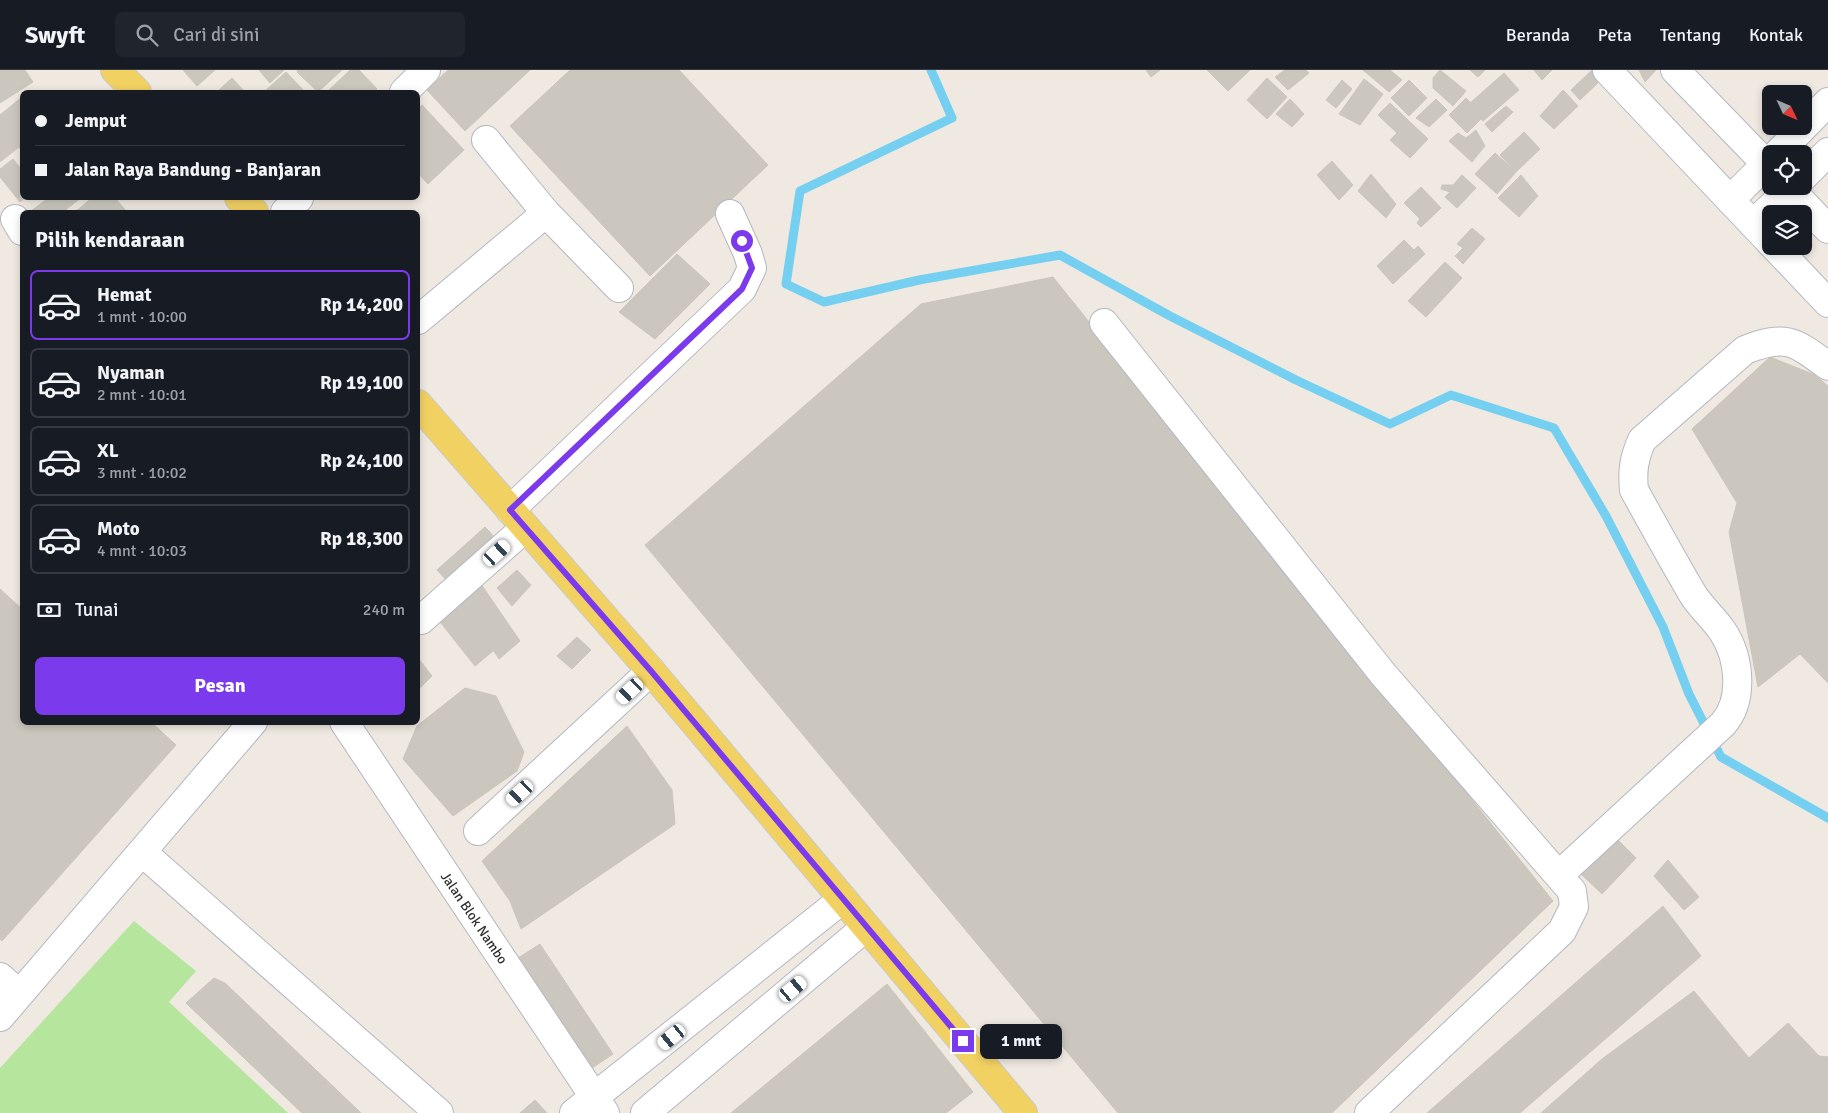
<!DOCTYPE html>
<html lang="id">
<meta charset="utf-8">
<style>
:root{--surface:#171b24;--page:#20242c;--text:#f1f3f6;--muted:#9ea1a6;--line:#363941;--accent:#7c3aed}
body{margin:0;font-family:Signika,sans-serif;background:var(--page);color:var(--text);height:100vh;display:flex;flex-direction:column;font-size:19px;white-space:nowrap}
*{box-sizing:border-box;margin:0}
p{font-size:16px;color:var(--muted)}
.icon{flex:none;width:28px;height:28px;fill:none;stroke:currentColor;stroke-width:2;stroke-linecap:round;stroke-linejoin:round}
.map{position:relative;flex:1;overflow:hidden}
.side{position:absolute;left:20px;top:140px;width:400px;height:515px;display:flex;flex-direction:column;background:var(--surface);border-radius:8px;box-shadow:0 2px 8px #0003}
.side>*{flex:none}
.guide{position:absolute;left:20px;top:20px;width:400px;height:110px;border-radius:8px;box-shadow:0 2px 8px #0003;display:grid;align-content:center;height:110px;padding:0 15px;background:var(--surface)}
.needle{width:32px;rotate:134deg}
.tools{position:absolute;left:1762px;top:15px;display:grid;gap:10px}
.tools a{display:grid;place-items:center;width:50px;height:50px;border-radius:8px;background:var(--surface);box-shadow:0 2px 8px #0003;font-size:25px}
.end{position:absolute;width:22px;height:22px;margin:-11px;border:6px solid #7c3aed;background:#fff;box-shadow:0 0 0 2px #fff}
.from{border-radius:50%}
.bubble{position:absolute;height:35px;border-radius:8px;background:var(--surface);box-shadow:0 2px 8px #0003;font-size:16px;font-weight:800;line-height:35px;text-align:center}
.car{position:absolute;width:15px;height:30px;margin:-15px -8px;border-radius:6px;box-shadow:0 0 4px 1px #0007;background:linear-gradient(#fff 24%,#345 0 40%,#fff 0 76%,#345 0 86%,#fff 0)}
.guide b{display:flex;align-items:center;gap:18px;height:48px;font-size:19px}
.guide b+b{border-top:1px solid var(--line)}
.guide i{width:12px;height:12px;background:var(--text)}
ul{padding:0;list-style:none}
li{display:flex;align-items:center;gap:15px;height:70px;margin:0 10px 8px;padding:0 5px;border:2px solid var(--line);border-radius:8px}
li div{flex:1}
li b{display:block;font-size:19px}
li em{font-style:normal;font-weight:800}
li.active{border-color:var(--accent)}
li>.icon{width:45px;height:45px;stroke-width:1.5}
h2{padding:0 15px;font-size:22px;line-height:60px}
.pay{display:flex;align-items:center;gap:12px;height:55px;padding:0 15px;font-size:19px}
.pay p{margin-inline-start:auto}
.cta{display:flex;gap:10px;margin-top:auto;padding:10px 15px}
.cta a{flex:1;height:58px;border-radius:8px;background:var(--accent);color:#fff;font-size:20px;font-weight:800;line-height:58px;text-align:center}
header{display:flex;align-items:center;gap:30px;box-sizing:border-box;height:70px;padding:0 25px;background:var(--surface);border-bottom:1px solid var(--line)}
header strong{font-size:24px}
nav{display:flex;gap:28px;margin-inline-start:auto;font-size:18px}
.search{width:350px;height:45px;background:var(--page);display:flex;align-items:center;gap:12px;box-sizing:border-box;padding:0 18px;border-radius:8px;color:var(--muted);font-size:19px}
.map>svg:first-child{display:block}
</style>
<header>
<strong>Swyft</strong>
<div class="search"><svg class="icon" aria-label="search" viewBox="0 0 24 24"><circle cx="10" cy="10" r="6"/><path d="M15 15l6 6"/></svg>Cari di sini</div>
<nav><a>Beranda</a><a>Peta</a><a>Tentang</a><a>Kontak</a></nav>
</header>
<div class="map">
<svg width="1828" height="1043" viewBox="0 0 1828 1043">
<rect width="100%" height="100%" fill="#efe9e1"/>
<polygon fill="#b6e59e" points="134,851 196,901 169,932 288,1043 0,1043 0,998"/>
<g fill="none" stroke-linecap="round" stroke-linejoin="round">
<polyline stroke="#75cff0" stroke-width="9" points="931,0 952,48 800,121 786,214 824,232 919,210 1060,185 1170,246 1296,310 1390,354 1451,325 1554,358 1606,446 1663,557 1689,624 1721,687 1828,748"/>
</g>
<g fill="#cbc7bf" stroke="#cbc5ba">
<polygon points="0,0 25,0 33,12 0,33"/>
<polygon points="183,0 215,0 197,16"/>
<polygon points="259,0 284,0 270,13"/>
<polygon points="298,0 342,0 318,22 297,2"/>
<polygon points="350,0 359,0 377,19 373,22 332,22 329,20"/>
<polygon points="448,0 530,0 465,61 427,20"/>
<polygon points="570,0 679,0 768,95 650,206 510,56"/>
<polygon points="1146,0 1160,0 1151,7"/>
<polygon points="1207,0 1250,0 1228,21"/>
<polygon points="1285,0 1306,0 1309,3 1288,20 1275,7"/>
<polygon points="1363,0 1390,0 1402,10 1389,22"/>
<polygon points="1440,0 1466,21 1453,36 1433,18 1433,8"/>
<polygon points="1470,0 1485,0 1478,7"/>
<polygon points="1534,0 1552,0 1542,10"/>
<polygon points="1592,0 1602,9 1580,30 1571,20"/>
<polygon points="1639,0 1656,0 1645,12"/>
<polygon points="286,2 305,22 264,22"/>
<polygon points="1504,3 1519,20 1483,51 1469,34"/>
<polygon points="232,8 244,21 217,22"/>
<polygon points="1267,8 1287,27 1267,49 1247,30"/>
<polygon points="1364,9 1383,24 1360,55 1339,44"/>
<polygon points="1342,10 1352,19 1336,38 1326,30"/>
<polygon points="1409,10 1427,28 1409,46 1391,28"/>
<polygon points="1563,20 1578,36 1554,59 1540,46"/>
<polygon points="22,27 22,82 19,77 0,92 0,45"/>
<polygon points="1466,28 1484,46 1467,63 1449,45"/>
<polygon points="1290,29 1304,44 1292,57 1276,44"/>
<polygon points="1436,29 1447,40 1429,57 1416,48"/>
<polygon points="1390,33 1428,69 1410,88 1390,70 1397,63 1378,45"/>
<polygon points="422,35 464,80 428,114 418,103 418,39"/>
<polygon points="1506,36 1513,42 1492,62 1485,54"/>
<polygon points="1476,60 1485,76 1472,92 1449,71 1458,63 1466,68"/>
<polygon points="1524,62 1540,79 1516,102 1500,85"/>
<polygon points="1495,83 1516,102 1497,124 1475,104"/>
<polygon points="13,89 22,100 22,128 25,128 20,132 0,107 0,99"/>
<polygon points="1332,91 1353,115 1339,130 1317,105"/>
<polygon points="1371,104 1396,134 1386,148 1358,121"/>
<polygon points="1462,105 1476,118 1457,138 1445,127 1450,122 1441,119 1442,115 1453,115"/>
<polygon points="1521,105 1538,126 1519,147 1498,128"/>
<polygon points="1421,117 1441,138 1421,157 1417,153 1420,149 1404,133"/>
<polygon points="48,128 76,128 78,130 63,142 30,142"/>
<polygon points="92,128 115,128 127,142 75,142"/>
<polygon points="1472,158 1485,169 1463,194 1455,186 1463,178 1457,174"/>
<polygon points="1404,170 1414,180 1418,176 1425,184 1393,214 1377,196"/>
<polygon points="677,184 710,214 655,269 619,242"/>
<polygon points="1445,192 1462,208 1426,247 1408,231"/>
<polygon points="1053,207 1553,831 1332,1043 1118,1043 645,475 921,234"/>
<polygon points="1770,287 1815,305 1828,316 1828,613 1800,584 1758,617 1729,462 1737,433 1692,359"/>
<polygon points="485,457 498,471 450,514 437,500"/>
<polygon points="517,500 531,515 512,536 497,518"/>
<polygon points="481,514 520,571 499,589 460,528"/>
<polygon points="0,519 22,539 22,652 151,652 176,675 2,871 0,869"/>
<polygon points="460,528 493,581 475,596 437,548"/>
<polygon points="577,567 591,580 572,599 557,586"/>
<polygon points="418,588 432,606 418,620"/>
<polygon points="465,618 496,626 524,682 517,701 453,746 403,689 417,656"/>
<polygon points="627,656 672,720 675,754 521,859 510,831 482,791"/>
<polygon points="1614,766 1636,788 1602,824 1580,803"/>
<polygon points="1668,790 1699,827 1684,840 1654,806"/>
<polygon points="1663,836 1701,886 1520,1043 1427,1043"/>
<polygon points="540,874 613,984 589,1000 515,890"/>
<polygon points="214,908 225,913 361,1043 302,1043 186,933"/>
<polygon points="887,914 973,1022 946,1043 731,1043"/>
<polygon points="1694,921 1749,988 1788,953 1819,986 1828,987 1828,1043 1541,1043 1602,989"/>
<polygon points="535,1030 547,1043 520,1043"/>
</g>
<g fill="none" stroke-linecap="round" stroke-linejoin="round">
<g stroke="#b4b7c1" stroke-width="30">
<g id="minor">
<polyline points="1607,0 1771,173"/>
<polyline points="1675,0 1771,99"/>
<polyline points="404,22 426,0"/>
<polyline points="486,70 546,143 619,218"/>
<polyline points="1777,84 1828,32"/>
<polyline points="1804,106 1828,82"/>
<polyline points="1787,116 1828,159"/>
<polyline points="1730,130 1771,89"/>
<polyline points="285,142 299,128"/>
<polyline points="15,149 22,161"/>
<polyline points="1753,154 1793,116"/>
<polyline points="1774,176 1828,233"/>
<polyline points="418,250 546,143"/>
<polyline points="1104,253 1383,604 1572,821 1574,837 1562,861 1369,1043"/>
<polyline points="510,440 742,219 752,198 748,184 730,144"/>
<polyline points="421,550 525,458"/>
<polyline points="344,652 605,1043"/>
<polyline points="478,761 651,601"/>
<polyline points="142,782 439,1043"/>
<path d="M1559 805 1723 654C1744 630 1740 588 1723 562 1714 548 1700 537 1692 523 1672 489 1653 454 1634 420 1632 401 1634 388 1642 370L1745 280C1786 264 1794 271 1828 296"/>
<polyline points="0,907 19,924"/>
<polyline points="0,947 253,652"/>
<polyline points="574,1043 843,829"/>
<polyline points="645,1043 866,857"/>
</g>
</g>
<g stroke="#c9c9c9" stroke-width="30">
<g id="major">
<polyline points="115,0 137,22"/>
<polyline points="239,128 254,142"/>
<polyline points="418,334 651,601 1023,1043"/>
</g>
</g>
<use href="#minor" stroke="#fff" stroke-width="28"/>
<use href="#major" stroke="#f2d163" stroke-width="28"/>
</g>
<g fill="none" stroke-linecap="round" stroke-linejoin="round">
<polyline stroke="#7c3aed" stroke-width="6" points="742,171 752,198 742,219 510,440 651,601 963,971"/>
</g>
<g text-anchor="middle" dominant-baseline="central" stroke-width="4" stroke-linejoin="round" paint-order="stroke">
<g font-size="14" fill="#2e2e2e" stroke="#fff">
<text transform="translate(474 848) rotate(56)">Jalan Blok Nambo</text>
</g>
</g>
</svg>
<div class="tools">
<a><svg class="needle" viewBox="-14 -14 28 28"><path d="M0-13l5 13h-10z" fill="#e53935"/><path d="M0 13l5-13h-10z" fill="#9ea1a6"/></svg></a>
<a><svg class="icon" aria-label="locate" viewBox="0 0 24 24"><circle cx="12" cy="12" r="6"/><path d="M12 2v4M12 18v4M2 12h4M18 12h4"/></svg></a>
<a><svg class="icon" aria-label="layers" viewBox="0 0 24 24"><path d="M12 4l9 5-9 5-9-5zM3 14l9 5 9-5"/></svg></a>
</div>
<i class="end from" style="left:742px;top:171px"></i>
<i class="end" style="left:963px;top:971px"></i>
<div class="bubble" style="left:980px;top:954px;width:82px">1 mnt</div>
<i class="car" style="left:497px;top:483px;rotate:48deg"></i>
<i class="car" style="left:630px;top:621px;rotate:227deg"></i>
<i class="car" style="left:520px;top:723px;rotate:227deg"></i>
<i class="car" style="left:793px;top:919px;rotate:50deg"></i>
<i class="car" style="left:672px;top:967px;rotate:231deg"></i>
<div class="guide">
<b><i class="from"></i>Jemput</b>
<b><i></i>Jalan Raya Bandung - Banjaran</b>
</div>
<section class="side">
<h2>Pilih kendaraan</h2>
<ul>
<li class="active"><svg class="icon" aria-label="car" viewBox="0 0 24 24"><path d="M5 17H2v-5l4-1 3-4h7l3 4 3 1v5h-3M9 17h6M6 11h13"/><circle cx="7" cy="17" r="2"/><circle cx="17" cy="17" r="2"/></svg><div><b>Hemat</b><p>1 mnt · 10:00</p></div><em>Rp 14,200</em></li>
<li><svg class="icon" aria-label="car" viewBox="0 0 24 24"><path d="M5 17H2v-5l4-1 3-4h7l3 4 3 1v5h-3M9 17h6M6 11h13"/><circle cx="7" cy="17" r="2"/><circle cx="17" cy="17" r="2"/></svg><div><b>Nyaman</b><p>2 mnt · 10:01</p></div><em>Rp 19,100</em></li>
<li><svg class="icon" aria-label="car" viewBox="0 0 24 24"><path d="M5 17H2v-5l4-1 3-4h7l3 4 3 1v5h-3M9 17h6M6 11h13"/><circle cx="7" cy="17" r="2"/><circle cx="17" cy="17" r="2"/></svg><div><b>XL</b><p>3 mnt · 10:02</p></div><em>Rp 24,100</em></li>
<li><svg class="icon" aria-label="car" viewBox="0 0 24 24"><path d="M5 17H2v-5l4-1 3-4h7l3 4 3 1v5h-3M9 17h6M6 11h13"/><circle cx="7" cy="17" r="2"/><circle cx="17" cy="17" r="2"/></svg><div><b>Moto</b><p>4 mnt · 10:03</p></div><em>Rp 18,300</em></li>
</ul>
<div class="pay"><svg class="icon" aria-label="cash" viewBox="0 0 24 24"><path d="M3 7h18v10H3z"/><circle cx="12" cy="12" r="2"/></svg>Tunai<p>240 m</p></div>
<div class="cta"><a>Pesan</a></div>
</section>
</div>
